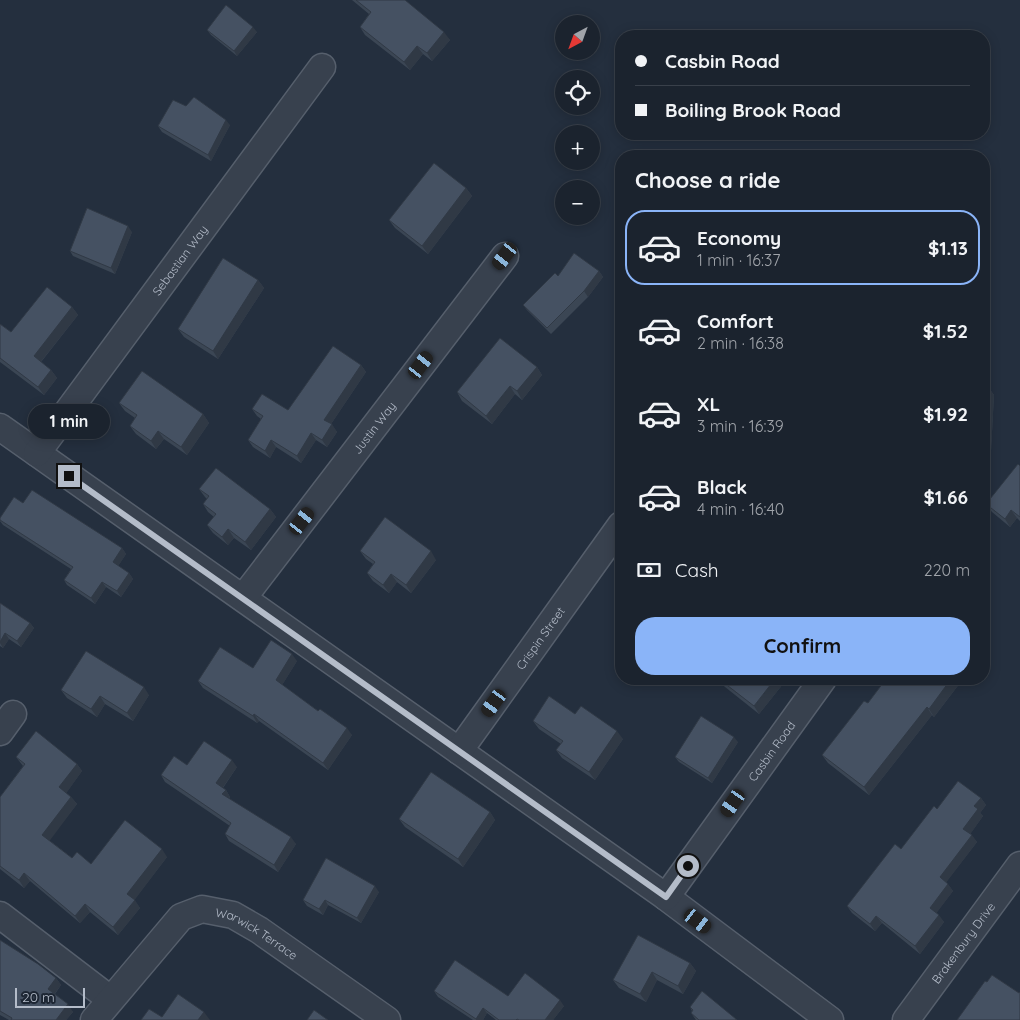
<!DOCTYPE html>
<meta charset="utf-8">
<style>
:root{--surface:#1b232e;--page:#242b36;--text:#f1f3f6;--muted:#a0a4aa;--line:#39404a;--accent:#8ab4f8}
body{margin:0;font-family:Quicksand,sans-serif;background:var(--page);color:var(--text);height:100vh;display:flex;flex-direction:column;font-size:19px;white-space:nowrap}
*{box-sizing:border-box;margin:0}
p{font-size:16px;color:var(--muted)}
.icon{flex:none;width:28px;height:28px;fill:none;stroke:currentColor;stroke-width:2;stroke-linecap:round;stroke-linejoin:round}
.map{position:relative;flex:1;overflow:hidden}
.details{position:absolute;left:615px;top:150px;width:375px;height:535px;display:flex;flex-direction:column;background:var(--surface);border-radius:20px;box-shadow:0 2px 12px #0003,0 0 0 1px var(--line)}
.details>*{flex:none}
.guide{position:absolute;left:615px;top:30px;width:375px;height:110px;border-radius:20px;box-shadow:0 2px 12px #0003,0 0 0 1px var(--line);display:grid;align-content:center;height:110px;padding:0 20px;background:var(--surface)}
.needle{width:32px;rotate:221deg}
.fabs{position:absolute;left:555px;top:15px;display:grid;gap:10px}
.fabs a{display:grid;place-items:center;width:45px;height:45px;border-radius:50%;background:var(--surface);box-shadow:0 2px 12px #0003,0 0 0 1px var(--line);font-size:25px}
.scale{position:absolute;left:15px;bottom:12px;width:70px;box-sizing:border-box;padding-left:5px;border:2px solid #b4bcc9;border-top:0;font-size:14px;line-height:18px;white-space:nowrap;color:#b4bcc9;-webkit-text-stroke:4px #1d2633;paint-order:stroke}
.end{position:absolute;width:22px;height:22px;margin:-11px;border:6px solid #b4bcc9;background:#111;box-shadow:0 0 0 2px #111}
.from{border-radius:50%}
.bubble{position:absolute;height:35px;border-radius:18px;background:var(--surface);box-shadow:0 2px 12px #0003,0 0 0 1px var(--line);font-size:16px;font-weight:800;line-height:35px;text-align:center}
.car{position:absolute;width:15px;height:30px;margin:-15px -8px;border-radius:6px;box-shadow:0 0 4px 1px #0007;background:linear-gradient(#222 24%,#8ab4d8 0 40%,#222 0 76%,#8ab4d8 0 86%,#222 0)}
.guide b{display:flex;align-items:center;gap:18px;height:48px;font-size:19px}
.guide b+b{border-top:1px solid var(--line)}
.guide i{width:12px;height:12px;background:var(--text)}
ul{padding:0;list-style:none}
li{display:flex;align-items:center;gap:15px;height:75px;margin:0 10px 8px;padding:0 10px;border:2px solid transparent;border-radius:20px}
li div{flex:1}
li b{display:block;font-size:19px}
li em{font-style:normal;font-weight:800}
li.active{border-color:var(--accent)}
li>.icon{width:45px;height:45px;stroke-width:1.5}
h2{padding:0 20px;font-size:22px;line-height:60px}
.pay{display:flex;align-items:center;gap:12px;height:55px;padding:0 20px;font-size:19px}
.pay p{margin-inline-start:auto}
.cta{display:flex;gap:10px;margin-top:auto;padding:10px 20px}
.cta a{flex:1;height:58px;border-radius:20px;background:var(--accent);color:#111;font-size:20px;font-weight:800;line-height:58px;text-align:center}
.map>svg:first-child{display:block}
</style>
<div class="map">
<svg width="1020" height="1020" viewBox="0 0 1020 1020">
<rect width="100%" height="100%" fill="#242f3e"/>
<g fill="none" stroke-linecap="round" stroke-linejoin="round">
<g stroke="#565f6c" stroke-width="29">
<g id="street">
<polyline points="0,427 666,897 830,1020"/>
<path id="s1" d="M37 453 322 67"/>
<path id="s2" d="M243 598 505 256"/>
<polyline points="0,732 13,714"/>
<path id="s3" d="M459 751 621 525"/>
<path id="s4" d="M666 897 823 679"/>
<polyline points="0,915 110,999"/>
<path id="s5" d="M94 1020 181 917 202 909 233 915 259 930 387 1020"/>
<path id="s6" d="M906 1020 1020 865"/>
</g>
</g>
<use href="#street" stroke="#38414e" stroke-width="26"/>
</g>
<g fill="#3b4654">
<polygon points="352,0 405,0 450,40 432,61 423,54 410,70 365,35 360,27 369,14"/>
<polygon points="207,30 257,32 237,56 211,35"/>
<polygon points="230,125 211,161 162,132 158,126"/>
<polygon points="466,188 472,196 428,254 395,228 389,220"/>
<polygon points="132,232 115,274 73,256 70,251"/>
<polygon points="599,271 603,277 588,297 551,334 527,310 523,305 558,276"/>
<polygon points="258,280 264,288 218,359 184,337 178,329"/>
<polygon points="72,307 78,315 41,362 51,370 57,378 44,395 0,362 0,324 11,332"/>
<polygon points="361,365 366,372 331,424 337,432 327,447 316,440 301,463 276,447 270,458 253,447 248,440 261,419 257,416 252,409 288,410"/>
<polygon points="537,367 542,375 522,400 515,394 492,424 462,401 457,392"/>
<polygon points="984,387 988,387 994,395 991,451 984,451"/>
<polygon points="119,403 203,414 209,423 187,455 164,439 156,449 136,434 130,426 135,418 125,411"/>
<polygon points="1020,466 1020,521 1017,518 1010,527 992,512 986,504"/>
<polygon points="199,489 270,509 276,517 251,550 234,538 228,545 213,533 207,525 214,517 208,512 203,504 207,499 205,497"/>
<polygon points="23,503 122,548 126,554 118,566 129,573 133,579 121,597 106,587 95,604 67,585 64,580 71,569 3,525 0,521 0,518"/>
<polygon points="360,551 436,560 411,593 397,582 389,593 373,581 367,573 373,564 366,559"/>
<polygon points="621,599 621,614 616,607"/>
<polygon points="0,603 30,623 34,628 21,647 9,639 3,648 0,646"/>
<polygon points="297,661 282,685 352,735 328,770 259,721 257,723 203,688 198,681 253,668"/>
<polygon points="715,679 787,679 759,714"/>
<polygon points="886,679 963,679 934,717 932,715 869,795 828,763 822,755 868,703"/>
<polygon points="61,690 149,695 133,721 105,704 97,717 67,698"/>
<polygon points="533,721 623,739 595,780 562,758 556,750 561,744 539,729"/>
<polygon points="738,742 712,783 679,762 675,757"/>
<polygon points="16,757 77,764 82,771 66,793 71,797 77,804 49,840 72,858 91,864 167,857 134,900 140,908 118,935 90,912 80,923 30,881 24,888 0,869 0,797 23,766"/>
<polygon points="187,765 237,767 223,788 226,790 230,797 229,799 296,844 278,872 229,841 225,834 230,826 165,782 161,775"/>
<polygon points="981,798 986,805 980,813 983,816 970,834 977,842 946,882 953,891 936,913 944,922 920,954 882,923 875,931 852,913 847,906 901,849 937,809"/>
<polygon points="490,812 495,820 463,867 405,827 399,819"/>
<polygon points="379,892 361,923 328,905 323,915 307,906 303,900"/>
<polygon points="0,940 56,978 61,985 55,994 73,1012 66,1020 9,1020 0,1015"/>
<polygon points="690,963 696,971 683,994 657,980 646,1002 619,988 613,980"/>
<polygon points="434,991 508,996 564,1006 553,1020 496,1020 487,1013 483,1020 473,1020 438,997"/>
<polygon points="690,1007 736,1019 737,1020 696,1020 691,1013 692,1011"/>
</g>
<g fill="#303945">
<polygon points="253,27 257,32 237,56 234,51"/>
<polygon points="444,32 450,40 432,61 427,53"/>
<polygon points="417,46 423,54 410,70 404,62"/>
<polygon points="226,120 230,125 211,161 208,155"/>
<polygon points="466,188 472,196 428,254 422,246"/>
<polygon points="128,226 132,232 115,274 111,268"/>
<polygon points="599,271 603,277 588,297 584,291"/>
<polygon points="258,280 264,288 218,359 213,351"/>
<polygon points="72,307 78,315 39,364 34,356"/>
<polygon points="361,365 366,372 329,427 324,420"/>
<polygon points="537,367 542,375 522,400 517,391"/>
<polygon points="51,370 57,378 44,395 38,387"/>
<polygon points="510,386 515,394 492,424 486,416"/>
<polygon points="988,387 994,395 991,451 985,443"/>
<polygon points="203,414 209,423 187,455 181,447"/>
<polygon points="332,424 337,432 327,447 322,440"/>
<polygon points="158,431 164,439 156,449 151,441"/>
<polygon points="311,433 316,440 301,463 297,456"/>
<polygon points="271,440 276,447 270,458 265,451"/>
<polygon points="270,509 276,517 251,550 245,542"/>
<polygon points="1011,510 1017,518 1010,527 1005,519"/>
<polygon points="228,529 234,538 228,545 222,537"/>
<polygon points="122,548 126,554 117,568 113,562"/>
<polygon points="431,551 436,560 411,593 406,585"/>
<polygon points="129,573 133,579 121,597 117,591"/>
<polygon points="391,574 397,582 389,593 383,585"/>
<polygon points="102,582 106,587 95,604 91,598"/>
<polygon points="30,623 34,628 21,647 17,641"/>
<polygon points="5,633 9,639 3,648 0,643 0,642"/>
<polygon points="292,654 297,661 281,687 276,680"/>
<polygon points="775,679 787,679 759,714 754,706"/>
<polygon points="951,679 963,679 934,717 929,709"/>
<polygon points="144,687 149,695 133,721 127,713"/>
<polygon points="100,696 105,704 97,717 91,709"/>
<polygon points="927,707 932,715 869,795 864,787"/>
<polygon points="254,714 259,721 257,723 253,716"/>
<polygon points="347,728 352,735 328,770 323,763"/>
<polygon points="617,731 623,739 595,780 589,772"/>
<polygon points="734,737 738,742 712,783 708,778"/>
<polygon points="232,760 237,767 221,790 216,783"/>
<polygon points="77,764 82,771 65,795 59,787"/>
<polygon points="226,790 230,797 227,801 222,794"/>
<polygon points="71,797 77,804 48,843 42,835"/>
<polygon points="981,798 986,805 980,813 983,816 969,836 963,829 974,806"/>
<polygon points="490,812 495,820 463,867 458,859"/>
<polygon points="972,835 977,842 945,884 940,877"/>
<polygon points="291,837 296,844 278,872 274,865"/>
<polygon points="162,849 167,857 133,902 127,894"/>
<polygon points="24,873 30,881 24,888 19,880"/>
<polygon points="948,884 953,891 935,915 930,908"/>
<polygon points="375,886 379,892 361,923 357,918"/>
<polygon points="135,900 140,908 118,935 113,927"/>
<polygon points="325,900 328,905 323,915 319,909"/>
<polygon points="85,904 90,912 80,923 75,916"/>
<polygon points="939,915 944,922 920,954 915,946"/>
<polygon points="876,916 882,923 875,931 870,924"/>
<polygon points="690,963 696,971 683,994 678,986"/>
<polygon points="652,972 657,980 646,1002 640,994"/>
<polygon points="56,978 61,985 53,996 48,989"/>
<polygon points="560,1000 564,1006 553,1020 545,1020"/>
<polygon points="68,1004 73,1012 66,1020 56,1020"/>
<polygon points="483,1008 487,1013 483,1020 476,1020 476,1019"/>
<polygon points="204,1012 210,1020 198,1020"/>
</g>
<g fill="#455162" stroke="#303945">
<polygon points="356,0 405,0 444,32 427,53 417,46 404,62 360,27 371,12"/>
<polygon points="226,5 253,27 234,51 207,30"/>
<polygon points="194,97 226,120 208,155 158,126 173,100 186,106"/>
<polygon points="434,163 466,188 422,246 389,220"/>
<polygon points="87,208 128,226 111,268 70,251"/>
<polygon points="574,253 599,271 584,291 547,328 523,305 555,273 558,276"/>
<polygon points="223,258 258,280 213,351 178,329"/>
<polygon points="47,287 72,307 34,356 51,370 38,387 0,358 0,324 11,332"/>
<polygon points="500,338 537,367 517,391 510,386 486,416 457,392"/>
<polygon points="333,346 361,365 324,420 332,424 322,440 311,433 297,456 271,440 265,451 248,440 263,416 252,409 262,394 288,410"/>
<polygon points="142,371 203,414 181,447 158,431 151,441 130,426 137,415 119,403"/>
<polygon points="984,387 988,387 985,443 984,443"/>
<polygon points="1018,464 1020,466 1020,517 1011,510 1005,519 986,504"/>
<polygon points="216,468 270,509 245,542 228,529 222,537 207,525 216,514 203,504 209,496 199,489"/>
<polygon points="32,490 122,548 113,562 129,573 117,591 102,582 91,598 64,580 73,567 0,520 0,518 14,497 23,503"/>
<polygon points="385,517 431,551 406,585 391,574 383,585 367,573 375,562 360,551"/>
<polygon points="621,599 621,610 616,607"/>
<polygon points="0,603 30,623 17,641 5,633 0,642"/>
<polygon points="271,640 292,654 276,680 318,711 320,709 347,728 323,763 254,714 253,716 198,681 220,647 253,668"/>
<polygon points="86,651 144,687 127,713 100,696 91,709 61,690"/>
<polygon points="719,679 775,679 754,706"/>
<polygon points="886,679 951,679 929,709 927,707 864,787 822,755 864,701 868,703"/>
<polygon points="549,696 575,714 581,706 617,731 589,772 556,750 563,741 533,721"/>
<polygon points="701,716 734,737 708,778 675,757"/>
<polygon points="36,731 77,764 59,787 71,797 42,835 72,858 77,852 91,864 125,820 162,849 127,894 135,900 113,927 85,904 75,916 24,873 19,880 0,866 0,797 25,764 16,757"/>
<polygon points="204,741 232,760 216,783 226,790 222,794 291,837 274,865 225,834 231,823 161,775 174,756 187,765"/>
<polygon points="431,772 490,812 458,859 399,819"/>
<polygon points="958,781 981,798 974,806 978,809 963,829 972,835 940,877 948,884 930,908 939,915 915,946 876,916 870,924 847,906 895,844 901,849 934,806 937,809"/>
<polygon points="326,858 375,886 357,918 325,900 319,909 303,900"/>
<polygon points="638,935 690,963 678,986 652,972 640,994 613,980"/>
<polygon points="0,940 38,964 56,978 48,989 68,1004 56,1020 11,1020 12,1018 0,1011"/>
<polygon points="455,960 508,996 525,973 560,1000 545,1020 519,1020 517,1019 516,1020 499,1020 483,1008 476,1019 434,991"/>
<polygon points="992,975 1019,993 1020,992 1020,1020 957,1020 985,981 987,982"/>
<polygon points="702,991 736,1019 736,1020 699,1020 691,1013 693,1010 690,1007"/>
<polygon points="178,994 204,1012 198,1020 141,1020 149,1009 162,1017"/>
<polygon points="314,1010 328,1020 307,1020"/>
</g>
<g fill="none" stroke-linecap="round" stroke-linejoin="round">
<polyline stroke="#b4bcc9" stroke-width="6" points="69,476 666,897 688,866"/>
</g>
<g text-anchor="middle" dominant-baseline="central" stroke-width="4" stroke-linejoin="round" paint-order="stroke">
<g font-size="12" fill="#b4bcc9" stroke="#1d2633">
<text stroke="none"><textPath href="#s1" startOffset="240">Sebastian Way</textPath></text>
<text stroke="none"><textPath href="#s2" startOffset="215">Justin Way</textPath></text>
<text stroke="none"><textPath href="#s3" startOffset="139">Crispin Street</textPath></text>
<text stroke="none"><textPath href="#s4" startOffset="180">Casbin Road</textPath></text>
<text stroke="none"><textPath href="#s5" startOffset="218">Warwick Terrace</textPath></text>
<text stroke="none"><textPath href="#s6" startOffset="96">Brakenbury Drive</textPath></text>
</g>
</g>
</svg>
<div class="fabs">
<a><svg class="needle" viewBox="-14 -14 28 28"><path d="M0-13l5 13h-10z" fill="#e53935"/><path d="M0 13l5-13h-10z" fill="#a0a4aa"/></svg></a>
<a><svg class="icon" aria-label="locate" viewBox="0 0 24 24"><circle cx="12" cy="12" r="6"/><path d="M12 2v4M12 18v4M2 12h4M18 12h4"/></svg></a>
<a>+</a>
<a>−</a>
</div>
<div class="scale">20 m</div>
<i class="end from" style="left:688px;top:866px"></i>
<i class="end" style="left:69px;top:476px"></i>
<div class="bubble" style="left:28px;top:404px;width:82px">1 min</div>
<i class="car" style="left:505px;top:256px;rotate:217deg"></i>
<i class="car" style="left:421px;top:365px;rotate:37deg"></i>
<i class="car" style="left:302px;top:521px;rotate:38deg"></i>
<i class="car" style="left:494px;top:703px;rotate:216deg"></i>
<i class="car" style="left:733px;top:803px;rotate:215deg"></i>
<i class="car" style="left:698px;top:921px;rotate:127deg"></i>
<div class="guide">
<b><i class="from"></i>Casbin Road</b>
<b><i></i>Boiling Brook Road</b>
</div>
<section class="details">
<h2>Choose a ride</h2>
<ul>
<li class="active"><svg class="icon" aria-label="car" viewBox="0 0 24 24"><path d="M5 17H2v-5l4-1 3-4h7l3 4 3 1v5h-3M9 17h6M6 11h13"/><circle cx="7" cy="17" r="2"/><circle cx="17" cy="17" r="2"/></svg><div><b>Economy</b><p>1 min · 16:37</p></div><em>$1.13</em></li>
<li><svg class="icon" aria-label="car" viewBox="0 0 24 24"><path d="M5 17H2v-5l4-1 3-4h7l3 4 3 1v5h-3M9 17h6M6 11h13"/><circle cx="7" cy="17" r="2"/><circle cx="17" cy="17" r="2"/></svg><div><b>Comfort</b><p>2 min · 16:38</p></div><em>$1.52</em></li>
<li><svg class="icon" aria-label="car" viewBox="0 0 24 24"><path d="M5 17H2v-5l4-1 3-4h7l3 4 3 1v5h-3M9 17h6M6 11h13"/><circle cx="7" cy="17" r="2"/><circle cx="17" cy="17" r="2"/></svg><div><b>XL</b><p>3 min · 16:39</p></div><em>$1.92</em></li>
<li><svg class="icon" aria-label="car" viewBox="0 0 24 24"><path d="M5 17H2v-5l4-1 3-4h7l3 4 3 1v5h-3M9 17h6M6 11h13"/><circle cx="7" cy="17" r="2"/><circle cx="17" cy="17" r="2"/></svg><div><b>Black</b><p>4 min · 16:40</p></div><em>$1.66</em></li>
</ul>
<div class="pay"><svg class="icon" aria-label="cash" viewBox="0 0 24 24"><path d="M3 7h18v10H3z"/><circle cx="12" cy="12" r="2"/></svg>Cash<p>220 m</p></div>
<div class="cta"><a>Confirm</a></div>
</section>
</div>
